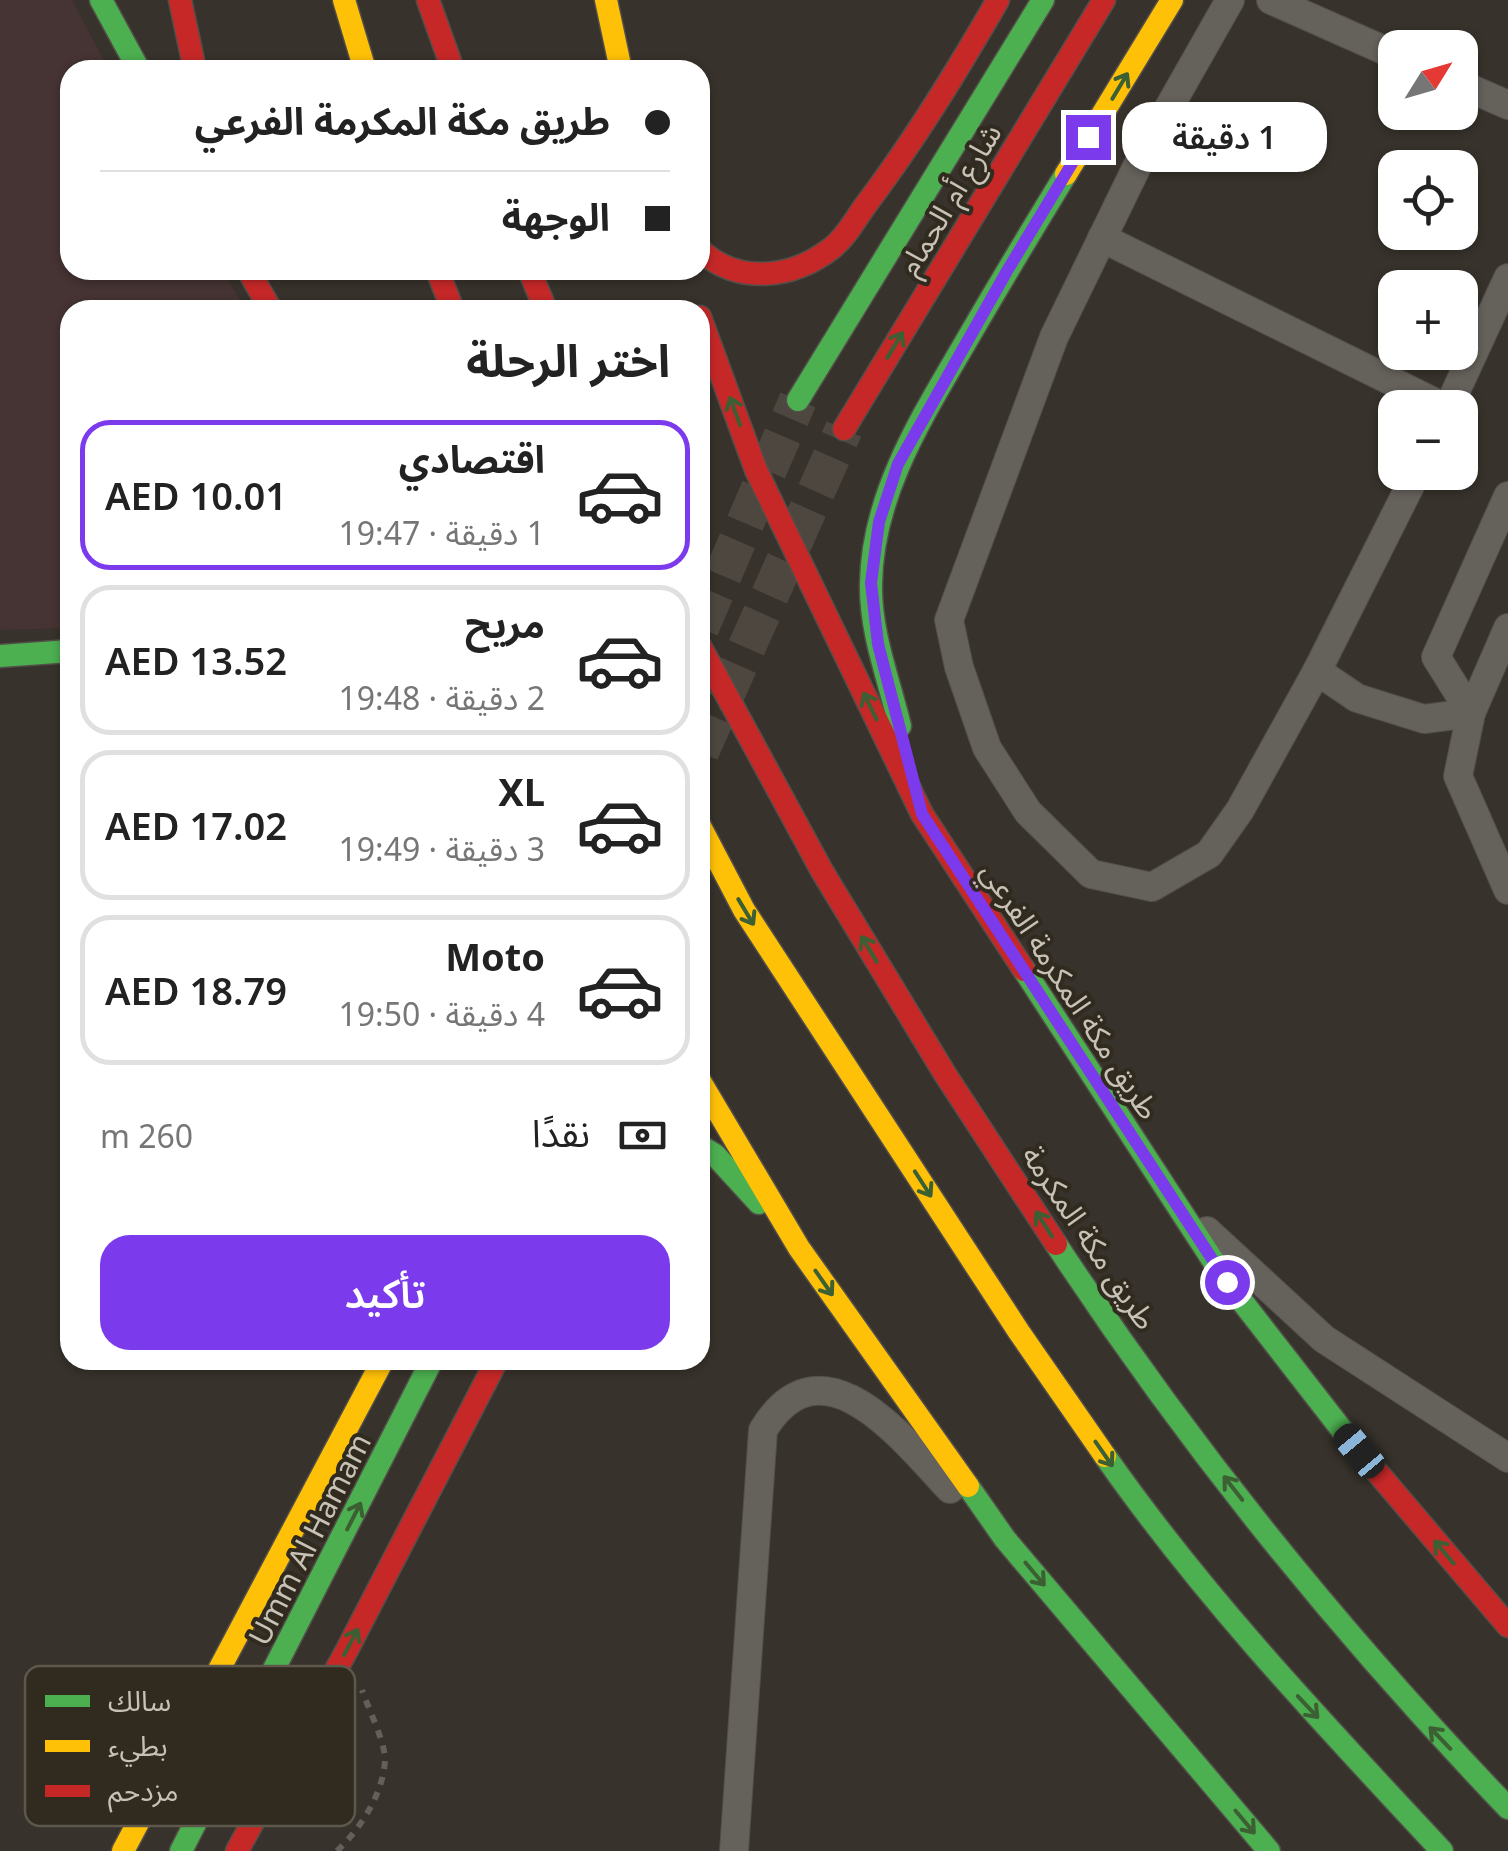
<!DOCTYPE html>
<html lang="ar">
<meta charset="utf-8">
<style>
:root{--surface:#fff;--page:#f6f6f6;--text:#222;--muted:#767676;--line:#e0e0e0;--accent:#7c3aed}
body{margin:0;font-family:"Noto Sans","Noto Sans Arabic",sans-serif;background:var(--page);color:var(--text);direction:rtl;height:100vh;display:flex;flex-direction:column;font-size:38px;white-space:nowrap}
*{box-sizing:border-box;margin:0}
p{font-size:32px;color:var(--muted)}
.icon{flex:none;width:55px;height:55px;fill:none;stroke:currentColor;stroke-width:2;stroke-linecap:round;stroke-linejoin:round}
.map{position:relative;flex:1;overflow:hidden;direction:ltr}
.drawer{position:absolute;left:60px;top:300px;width:650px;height:1070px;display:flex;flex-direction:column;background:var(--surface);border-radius:30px;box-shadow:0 2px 8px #0004;direction:rtl}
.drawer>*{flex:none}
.guide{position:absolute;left:60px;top:60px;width:650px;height:220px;border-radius:30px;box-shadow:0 2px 8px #0004;direction:rtl;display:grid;align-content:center;height:220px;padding:0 40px;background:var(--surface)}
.needle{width:65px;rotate:53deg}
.buttons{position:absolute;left:1378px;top:30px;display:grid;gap:20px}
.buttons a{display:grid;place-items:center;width:100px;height:100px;border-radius:20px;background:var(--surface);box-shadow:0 2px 8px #0004;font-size:50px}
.end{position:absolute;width:45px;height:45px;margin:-22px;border:12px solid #7c3aed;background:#fff;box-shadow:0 0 0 5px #fff}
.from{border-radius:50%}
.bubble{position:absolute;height:70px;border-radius:30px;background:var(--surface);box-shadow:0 2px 8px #0004;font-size:32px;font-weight:600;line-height:70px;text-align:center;direction:rtl}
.car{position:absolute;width:30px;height:60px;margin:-30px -15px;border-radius:12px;box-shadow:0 0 8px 2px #0007;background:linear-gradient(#222 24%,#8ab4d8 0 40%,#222 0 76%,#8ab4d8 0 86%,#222 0)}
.guide b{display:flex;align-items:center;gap:35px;height:95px;font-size:38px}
.guide b+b{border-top:2px solid var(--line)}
.guide i{width:25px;height:25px;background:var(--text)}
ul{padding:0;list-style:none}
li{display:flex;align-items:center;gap:30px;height:150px;margin:0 20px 15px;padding:0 20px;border:5px solid var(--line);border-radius:30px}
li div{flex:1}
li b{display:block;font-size:38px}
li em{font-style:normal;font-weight:600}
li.on{border-color:var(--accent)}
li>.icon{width:90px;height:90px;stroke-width:1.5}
h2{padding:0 40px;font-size:45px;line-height:120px}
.pay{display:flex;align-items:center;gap:25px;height:110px;padding:0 40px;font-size:38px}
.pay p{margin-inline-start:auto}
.cta{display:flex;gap:20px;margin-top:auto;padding:20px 40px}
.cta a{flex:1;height:115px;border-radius:30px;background:var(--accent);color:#fff;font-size:40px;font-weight:600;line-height:115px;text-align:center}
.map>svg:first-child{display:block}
</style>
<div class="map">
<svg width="1508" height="1851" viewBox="0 0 1508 1851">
<rect width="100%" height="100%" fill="#37322b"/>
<polygon fill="#463333" points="0,0 72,0 109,70 70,70 70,270 222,270 246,310 70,310 70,628 0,630"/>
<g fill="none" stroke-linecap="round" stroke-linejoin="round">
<g stroke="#4d4740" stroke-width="38" stroke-dasharray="38 19" stroke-linecap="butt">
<polyline points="700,628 798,400"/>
<polyline points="700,752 844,429"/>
</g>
<g stroke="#524e49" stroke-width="30">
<g id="street">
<polyline points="1230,0 1146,148 1054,337 949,620 959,667 987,748 1028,812 1091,874 1152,887 1209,854 1240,810 1317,671 1417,472"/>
<polyline points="1271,0 1395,55"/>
<polyline points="1460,84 1508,105"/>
<polyline points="1102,238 1446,408"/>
<polyline points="1448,408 1508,278"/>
<polyline points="1508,628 1471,713 1458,776 1508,890"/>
<polyline points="1317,671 1357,698 1424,719 1471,713"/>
<polyline points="1471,713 1436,657 1508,496"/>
<polyline points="1207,1231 1324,1339 1508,1458"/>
<path d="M734 1851 763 1430C822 1334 902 1438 950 1489"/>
</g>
</g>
<g stroke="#524e49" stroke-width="25">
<g id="fast">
<polyline points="101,0 139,70"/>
<polyline points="798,400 1043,0"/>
<polyline points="0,656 70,651"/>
<path d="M900 726C889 680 870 632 871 584 872 493 924 414 968 338 1000 283 1033 228 1066 174"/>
<polyline points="1024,970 1227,1282 1349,1439"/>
<polyline points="700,1146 715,1155 759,1203"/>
<path d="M1056 1244C1188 1445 1342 1635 1508 1808"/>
<path d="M1105 1456C1205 1599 1324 1724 1442 1851"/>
<polyline points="968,1486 1005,1539 1269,1851"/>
<polyline points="181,1851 432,1360"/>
</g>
</g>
<g stroke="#524e49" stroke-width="25">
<g id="slow">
<polyline points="344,0 365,70"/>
<polyline points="606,0 621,70"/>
<polyline points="1066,174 1172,0"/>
<polyline points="700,826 744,910 1019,1332 1105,1456"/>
<polyline points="700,1081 799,1248 968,1486"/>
<polyline points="123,1851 383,1360"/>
</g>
</g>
<g stroke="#524e49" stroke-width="25">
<g id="jam">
<polyline points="180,0 195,70"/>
<polyline points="428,0 453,70"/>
<path d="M700 250C738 285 792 279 832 248 846 237 855 220 865 206 915 140 957 71 998 0"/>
<polyline points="248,270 271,310"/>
<polyline points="437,270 453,310"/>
<polyline points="529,270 546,310"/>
<polyline points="700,317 756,470 922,814 1024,970"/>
<polyline points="844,429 1104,0"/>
<polyline points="700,646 822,871 945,1074 1056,1244"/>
<polyline points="1349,1439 1508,1626"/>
<polyline points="237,1851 348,1648 497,1360"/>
</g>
</g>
<path stroke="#645f5b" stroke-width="6" stroke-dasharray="8 8" stroke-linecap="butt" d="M337 1851C360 1829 384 1793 385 1759 385 1742 368 1708 362 1690"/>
<use href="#street" stroke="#65615b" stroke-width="28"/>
<use href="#fast" stroke="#4caf50" stroke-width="22"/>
<use href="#slow" stroke="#ffc107" stroke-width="22"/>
<use href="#jam" stroke="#c62828" stroke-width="22"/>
</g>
<defs><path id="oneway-shaft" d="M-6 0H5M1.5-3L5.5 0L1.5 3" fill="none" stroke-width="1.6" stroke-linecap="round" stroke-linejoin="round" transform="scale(2.5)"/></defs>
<g stroke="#3c5f33">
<use href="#oneway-shaft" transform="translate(1120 86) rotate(-59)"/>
<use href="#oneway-shaft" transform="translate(895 345) rotate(-59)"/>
<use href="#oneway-shaft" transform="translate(735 411) rotate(-110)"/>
<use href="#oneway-shaft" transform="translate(870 706) rotate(-116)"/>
<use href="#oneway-shaft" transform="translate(746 912) rotate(59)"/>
<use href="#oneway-shaft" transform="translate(869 949) rotate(-121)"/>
<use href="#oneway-shaft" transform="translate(923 1184) rotate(57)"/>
<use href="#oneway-shaft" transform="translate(1044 1224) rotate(-123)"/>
<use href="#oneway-shaft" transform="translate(824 1283) rotate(55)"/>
<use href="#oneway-shaft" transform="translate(1104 1454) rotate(55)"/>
<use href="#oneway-shaft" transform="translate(1233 1488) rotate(-128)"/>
<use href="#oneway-shaft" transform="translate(354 1516) rotate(-63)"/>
<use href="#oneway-shaft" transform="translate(1444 1552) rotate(-130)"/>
<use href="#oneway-shaft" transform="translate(1035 1574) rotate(50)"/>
<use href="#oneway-shaft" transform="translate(351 1642) rotate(-62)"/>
<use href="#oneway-shaft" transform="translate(1308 1707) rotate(47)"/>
<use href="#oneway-shaft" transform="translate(1440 1738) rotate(-134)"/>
<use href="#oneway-shaft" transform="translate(1245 1822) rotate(50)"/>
</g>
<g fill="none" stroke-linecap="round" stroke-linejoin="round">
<polyline stroke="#7c3aed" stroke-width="12" points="1088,137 1007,271 898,464 879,522 871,583 878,644 922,814 1227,1282"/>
</g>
<g text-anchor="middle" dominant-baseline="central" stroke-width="8" stroke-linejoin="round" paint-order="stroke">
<g font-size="30" fill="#c7c1b6" stroke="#312a1f">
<text transform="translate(949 199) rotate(-59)">شارع أم الحمام</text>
<text transform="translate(1071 990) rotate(57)">طريق مكة المكرمة الفرعي</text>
<text transform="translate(1090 1237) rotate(56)">طريق مكة المكرمة</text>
<text transform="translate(309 1539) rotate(-63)">Umm Al Hamam</text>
</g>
</g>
<rect x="25" y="1666" width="330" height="160" rx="15" fill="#312a1f" stroke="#5e574c" stroke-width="2.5"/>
<rect x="45" y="1695" width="45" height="12" fill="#4caf50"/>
<rect x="45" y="1740" width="45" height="12" fill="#ffc107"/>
<rect x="45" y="1785" width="45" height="12" fill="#c62828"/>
<g font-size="28" fill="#c7c1b6">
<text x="108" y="1711">سالك</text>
<text x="108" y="1756">بطيء</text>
<text x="108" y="1801">مزدحم</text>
</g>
</svg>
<div class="buttons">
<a><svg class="needle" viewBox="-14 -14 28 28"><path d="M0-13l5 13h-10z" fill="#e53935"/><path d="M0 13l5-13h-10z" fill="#767676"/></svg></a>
<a><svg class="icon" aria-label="locate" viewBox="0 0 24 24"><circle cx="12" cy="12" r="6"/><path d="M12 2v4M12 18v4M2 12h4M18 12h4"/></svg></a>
<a>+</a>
<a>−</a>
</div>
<i class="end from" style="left:1227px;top:1282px"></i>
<i class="end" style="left:1088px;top:137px"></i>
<div class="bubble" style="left:1122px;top:102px;width:205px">1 دقيقة</div>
<i class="car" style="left:1359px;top:1451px;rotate:320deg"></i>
<div class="guide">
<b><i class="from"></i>طريق مكة المكرمة الفرعي</b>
<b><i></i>الوجهة</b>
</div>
<section class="drawer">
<h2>اختر الرحلة</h2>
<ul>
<li class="on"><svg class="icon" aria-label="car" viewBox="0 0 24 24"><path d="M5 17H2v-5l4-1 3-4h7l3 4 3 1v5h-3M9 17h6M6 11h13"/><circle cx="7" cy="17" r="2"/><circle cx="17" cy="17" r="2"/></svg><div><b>اقتصادي</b><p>1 دقيقة · 19:47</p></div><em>AED 10.01</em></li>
<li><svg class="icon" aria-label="car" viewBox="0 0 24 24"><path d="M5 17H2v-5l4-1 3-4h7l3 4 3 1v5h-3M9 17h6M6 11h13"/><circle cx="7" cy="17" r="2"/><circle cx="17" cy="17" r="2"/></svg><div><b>مريح</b><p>2 دقيقة · 19:48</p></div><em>AED 13.52</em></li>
<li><svg class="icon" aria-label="car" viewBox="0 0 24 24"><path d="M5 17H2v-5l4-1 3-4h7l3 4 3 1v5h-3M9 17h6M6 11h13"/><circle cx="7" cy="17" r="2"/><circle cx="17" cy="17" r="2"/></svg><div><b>XL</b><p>3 دقيقة · 19:49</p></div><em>AED 17.02</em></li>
<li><svg class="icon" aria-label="car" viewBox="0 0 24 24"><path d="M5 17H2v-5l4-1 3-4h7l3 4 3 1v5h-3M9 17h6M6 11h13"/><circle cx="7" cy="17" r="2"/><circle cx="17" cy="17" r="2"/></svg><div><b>Moto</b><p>4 دقيقة · 19:50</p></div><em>AED 18.79</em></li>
</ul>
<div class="pay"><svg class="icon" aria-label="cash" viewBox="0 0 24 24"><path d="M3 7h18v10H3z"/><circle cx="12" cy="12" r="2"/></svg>نقدًا<p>260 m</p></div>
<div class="cta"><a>تأكيد</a></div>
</section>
</div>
